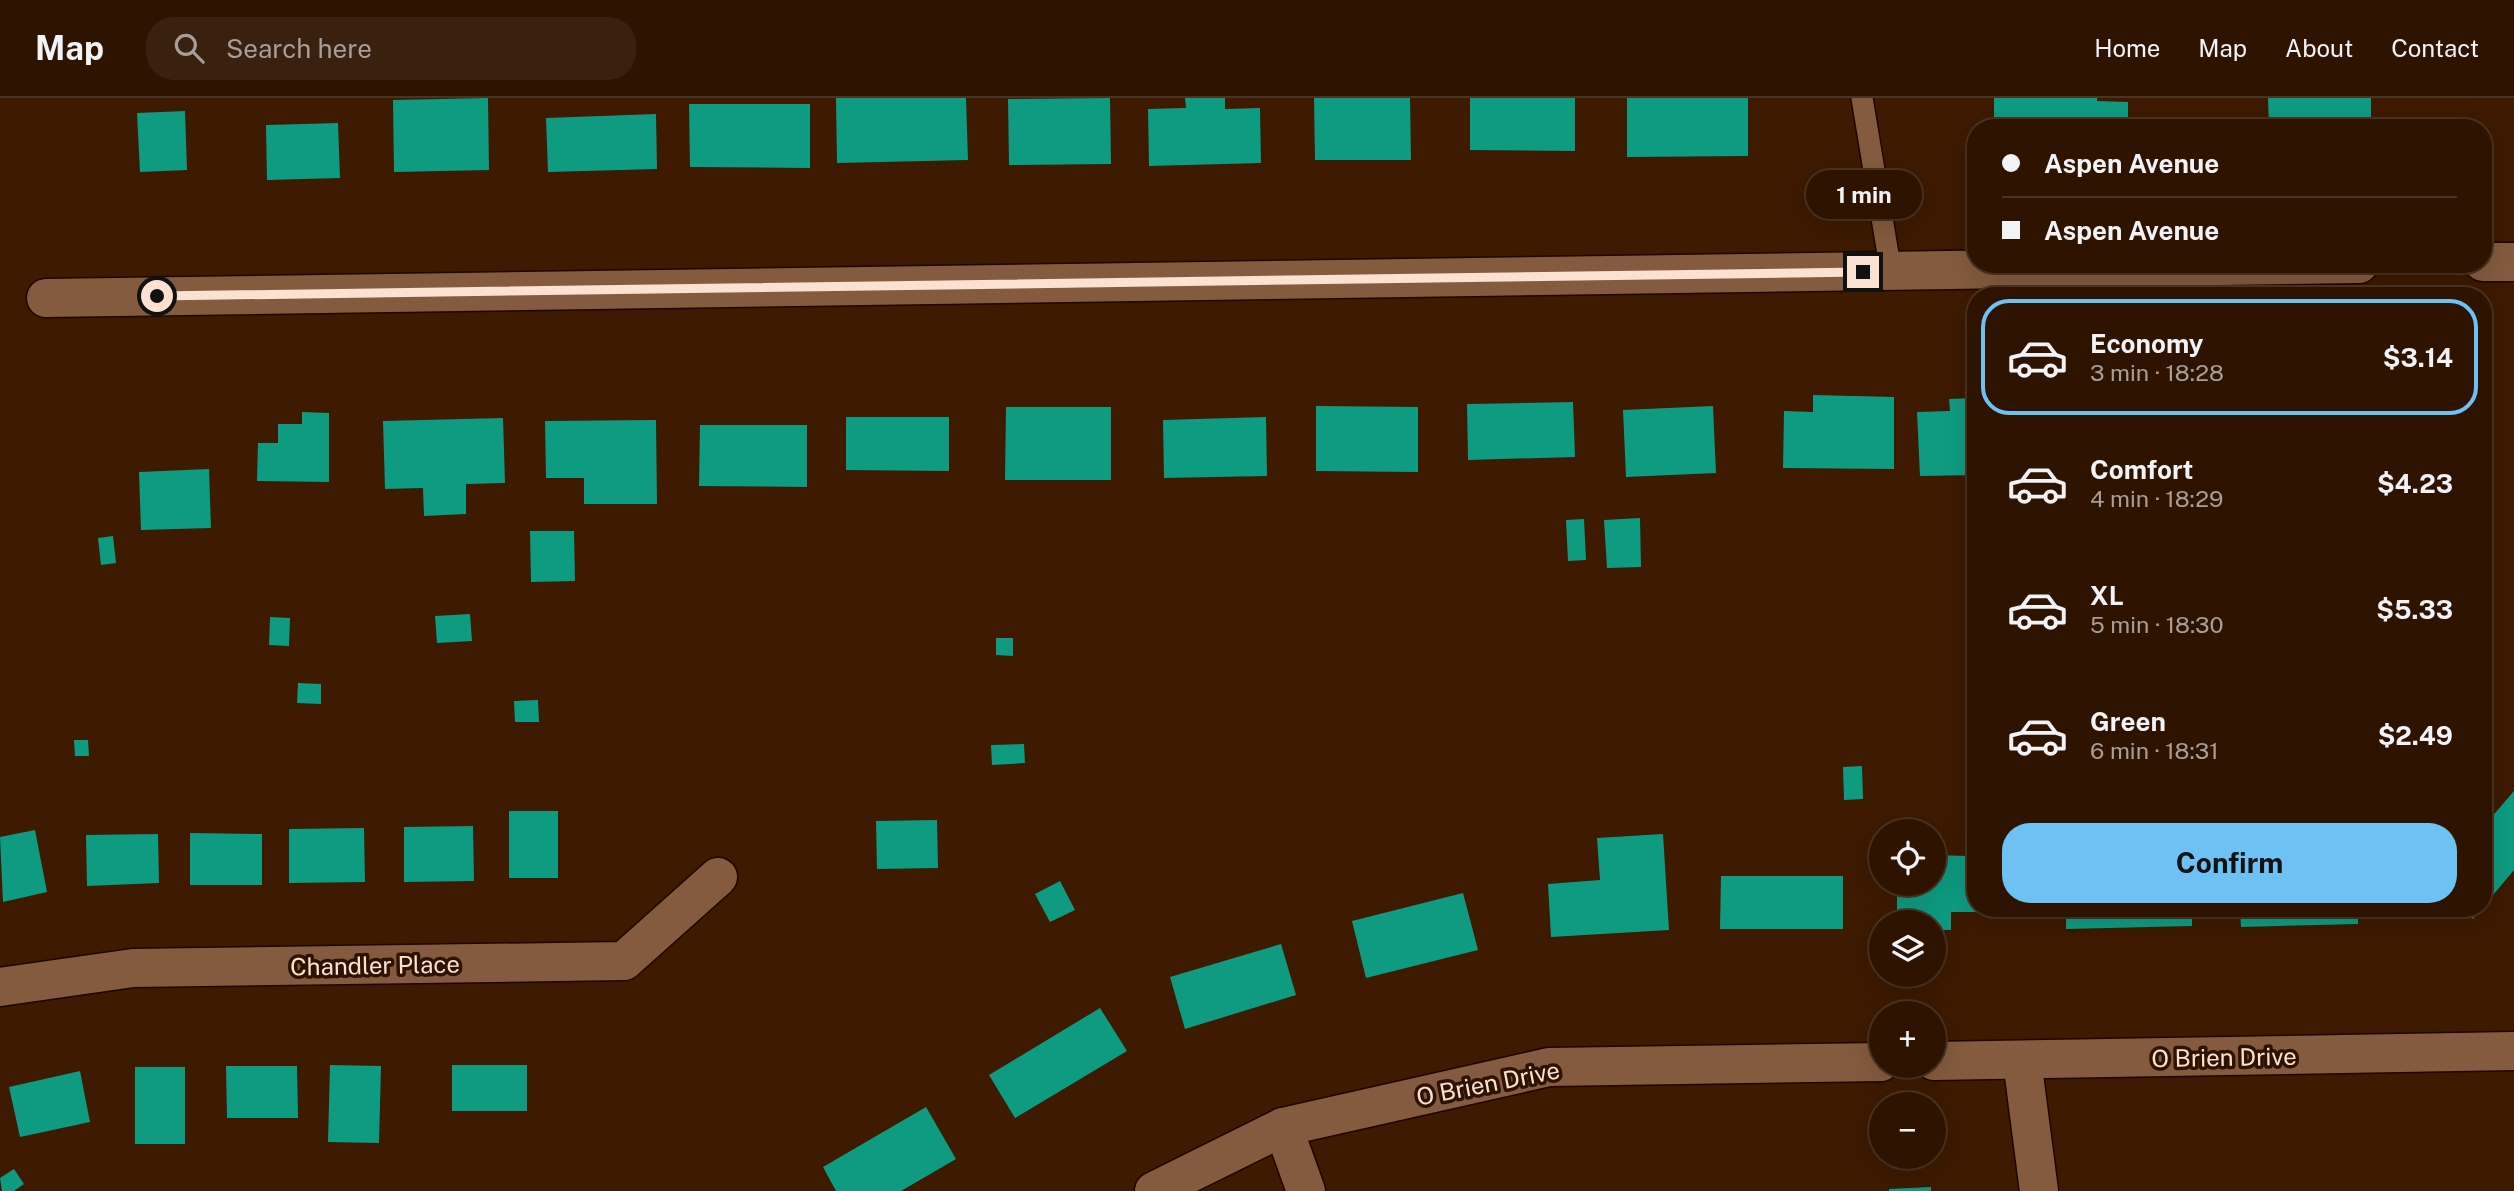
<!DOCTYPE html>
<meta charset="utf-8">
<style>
:root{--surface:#2e1400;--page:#3a210f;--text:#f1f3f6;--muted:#a79e99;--line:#493322;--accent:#6ec2f3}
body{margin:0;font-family:"Public Sans",sans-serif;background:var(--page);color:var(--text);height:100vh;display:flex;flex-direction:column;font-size:26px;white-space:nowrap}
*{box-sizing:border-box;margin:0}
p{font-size:23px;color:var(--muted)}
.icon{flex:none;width:38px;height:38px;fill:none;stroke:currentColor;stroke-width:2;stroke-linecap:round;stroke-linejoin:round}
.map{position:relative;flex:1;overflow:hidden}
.side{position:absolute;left:1967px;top:189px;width:525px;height:630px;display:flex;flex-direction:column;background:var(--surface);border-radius:28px;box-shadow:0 7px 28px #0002,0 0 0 2px var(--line)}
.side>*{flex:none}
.top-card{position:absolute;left:1967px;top:21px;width:525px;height:154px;border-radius:28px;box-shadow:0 7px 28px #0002,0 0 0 2px var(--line);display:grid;align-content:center;height:154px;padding:0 35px;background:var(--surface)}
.tools{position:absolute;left:1869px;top:721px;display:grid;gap:14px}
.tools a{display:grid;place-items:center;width:77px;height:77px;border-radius:50%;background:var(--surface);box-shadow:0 7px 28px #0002,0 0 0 2px var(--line);font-size:35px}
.end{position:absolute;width:32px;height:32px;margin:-16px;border:9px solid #fae1d1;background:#111;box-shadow:0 0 0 4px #111}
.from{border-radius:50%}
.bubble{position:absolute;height:49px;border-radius:24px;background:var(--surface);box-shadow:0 7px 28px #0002,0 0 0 2px var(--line);font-size:23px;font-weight:700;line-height:49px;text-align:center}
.top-card b{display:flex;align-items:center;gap:24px;height:66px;font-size:26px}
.top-card b+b{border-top:2px solid var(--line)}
.top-card i{width:18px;height:18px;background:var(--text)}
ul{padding:12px 0 0;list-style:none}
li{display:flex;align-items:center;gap:21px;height:116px;margin:0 14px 10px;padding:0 21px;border:4px solid transparent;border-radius:28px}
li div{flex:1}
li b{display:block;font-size:26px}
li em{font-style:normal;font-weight:700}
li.on{border-color:var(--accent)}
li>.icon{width:63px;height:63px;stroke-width:1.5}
.button{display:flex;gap:14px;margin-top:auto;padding:14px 35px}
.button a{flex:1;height:80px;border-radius:28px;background:var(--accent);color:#111;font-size:28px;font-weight:700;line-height:80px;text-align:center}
header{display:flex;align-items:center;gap:42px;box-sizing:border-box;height:98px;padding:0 35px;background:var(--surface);border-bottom:2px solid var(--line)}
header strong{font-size:33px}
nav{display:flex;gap:38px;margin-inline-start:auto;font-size:24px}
.search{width:490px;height:63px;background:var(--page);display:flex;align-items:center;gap:18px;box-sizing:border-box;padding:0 24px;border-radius:28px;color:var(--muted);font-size:26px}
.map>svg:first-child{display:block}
</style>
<header>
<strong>Map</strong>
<div class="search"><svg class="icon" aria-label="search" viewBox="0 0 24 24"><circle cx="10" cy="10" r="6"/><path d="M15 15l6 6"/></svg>Search here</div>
<nav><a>Home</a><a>Map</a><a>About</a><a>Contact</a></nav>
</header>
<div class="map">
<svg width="2514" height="1093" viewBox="0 0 2514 1093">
<rect width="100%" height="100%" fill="#3d1a00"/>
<g fill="#0f9b82">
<polygon points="488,0 489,72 394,74 393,2"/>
<polygon points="836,0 966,0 968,62 837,65"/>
<polygon points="1110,0 1111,66 1009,67 1008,1"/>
<polygon points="1185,0 1225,0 1225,11 1260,10 1261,65 1149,68 1148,11 1186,10"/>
<polygon points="1314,0 1410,0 1411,62 1315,62"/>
<polygon points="1470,0 1575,0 1575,53 1470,52"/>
<polygon points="1627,0 1748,0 1748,58 1627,59"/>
<polygon points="1994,0 2097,0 2097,3 2128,4 2128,30 1994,30"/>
<polygon points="2268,0 2371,0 2371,30 2269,30"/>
<polygon points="689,6 810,6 810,70 690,69"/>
<polygon points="185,13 187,72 140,74 137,15"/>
<polygon points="656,16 657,71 548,74 546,20"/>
<polygon points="338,25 340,80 267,82 266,27"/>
<polygon points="1813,297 1894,299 1894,371 1783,370 1784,313 1813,314"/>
<polygon points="1976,300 1976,377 1920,378 1917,314 1950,313 1949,301"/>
<polygon points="1573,304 1575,359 1468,362 1467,306"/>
<polygon points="1316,308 1418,309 1418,374 1316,373"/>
<polygon points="1713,308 1716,375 1626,379 1623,312"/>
<polygon points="1006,309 1111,309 1111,382 1005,382"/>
<polygon points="2483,310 2489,310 2492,371 2483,371"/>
<polygon points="302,314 329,315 329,384 257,383 258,345 278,345 278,326 302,326"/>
<polygon points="846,319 949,319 949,373 846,372"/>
<polygon points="1266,319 1267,378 1164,380 1163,322"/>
<polygon points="503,320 505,385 466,386 466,416 424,418 423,390 385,391 383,323"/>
<polygon points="656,322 657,406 584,406 584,380 546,380 545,323"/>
<polygon points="700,327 807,327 807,389 699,388"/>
<polygon points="209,371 211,430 141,432 139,374"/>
<polygon points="1640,420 1641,469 1607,470 1604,422"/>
<polygon points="1584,421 1586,462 1568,463 1566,422"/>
<polygon points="530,433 574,433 575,483 531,484"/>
<polygon points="113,438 116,465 101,467 98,440"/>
<polygon points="470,516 472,543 437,545 435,518"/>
<polygon points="270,519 290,520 289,548 269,547"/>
<polygon points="996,540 1013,540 1013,558 996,557"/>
<polygon points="298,585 321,586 321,606 297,605"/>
<polygon points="538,602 539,624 515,624 514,603"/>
<polygon points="74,642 88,642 89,658 75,658"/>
<polygon points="1024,646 1025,665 992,667 991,647"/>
<polygon points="1862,668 1863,701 1844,702 1843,669"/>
<polygon points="1968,688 1976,688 1976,810 2016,810 2016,814 1951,814 1951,832 1934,832 1934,824 1897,824 1897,786 1934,786 1934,757 1968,758"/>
<polygon points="2514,693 2514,772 2483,809 2483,729"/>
<rect x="509" y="713" width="49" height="67"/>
<polygon points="937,722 938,770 877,771 876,723"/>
<polygon points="473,728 474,783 404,784 404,729"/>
<polygon points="364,730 365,784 289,785 289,731"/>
<polygon points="35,732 47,794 3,804 0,739"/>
<polygon points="190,735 262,736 262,787 190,787"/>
<polygon points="158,736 159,785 87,788 86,737"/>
<polygon points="1663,736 1669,832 1551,839 1548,786 1600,782 1597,740"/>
<polygon points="1721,778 1843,778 1843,831 1720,831"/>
<polygon points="1060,783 1075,812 1050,824 1035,796"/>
<polygon points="1463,795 1478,852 1366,880 1352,823"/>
<polygon points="2066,810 2192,810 2192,828 2066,831"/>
<polygon points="2240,810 2358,810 2358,826 2241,829"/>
<polygon points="2459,810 2482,810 2473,821"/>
<polygon points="1281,846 1296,897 1185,931 1170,879"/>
<polygon points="1100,910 1127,953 1015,1020 989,977"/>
<polygon points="330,967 381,968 379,1045 328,1044"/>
<rect x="452" y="967" width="75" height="46"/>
<polygon points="226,968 297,968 298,1020 227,1020"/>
<rect x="135" y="969" width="50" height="77"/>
<polygon points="80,973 90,1024 20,1039 9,989"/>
<polygon points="926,1009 956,1061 901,1093 836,1093 823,1069"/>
<polygon points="14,1071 24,1086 14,1093 2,1093 0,1080"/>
<polygon points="1931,1089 1931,1093 1889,1093 1889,1091"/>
</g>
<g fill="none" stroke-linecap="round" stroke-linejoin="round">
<g stroke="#1f0600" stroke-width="24">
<polyline id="service" points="1862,0 1891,174"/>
</g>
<g stroke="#1f0600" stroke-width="41">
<g id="minor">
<polyline points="2483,164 2514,164"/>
<polyline points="46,200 2359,166"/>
<polyline points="0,889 133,870 624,863 718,779"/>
<polyline points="2022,962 2039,1093"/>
<polyline points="1934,963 2514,953"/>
<polyline points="1283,1029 1306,1093"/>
<polyline points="1154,1093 1283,1029 1549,969 1881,964"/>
</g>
</g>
<use href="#service" stroke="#845b3e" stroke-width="21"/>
<use href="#minor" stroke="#845b3e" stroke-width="38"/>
</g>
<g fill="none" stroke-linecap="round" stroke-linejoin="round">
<polyline stroke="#fae1d1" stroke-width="9" points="157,198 1863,174"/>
</g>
<g text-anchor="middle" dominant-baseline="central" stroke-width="7" stroke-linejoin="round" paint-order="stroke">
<g font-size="24" fill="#fae1d1" stroke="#2e1300">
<text transform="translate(375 867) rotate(-1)">Chandler Place</text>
<text transform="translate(2224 959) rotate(-1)">O Brien Drive</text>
<text transform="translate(1488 985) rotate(-11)">O Brien Drive</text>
</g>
</g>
</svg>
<div class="tools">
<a><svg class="icon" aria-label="locate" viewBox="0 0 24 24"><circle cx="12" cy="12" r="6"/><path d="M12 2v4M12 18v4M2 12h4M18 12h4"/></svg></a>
<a><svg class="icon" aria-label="layers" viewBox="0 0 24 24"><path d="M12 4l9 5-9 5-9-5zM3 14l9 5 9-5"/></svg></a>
<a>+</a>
<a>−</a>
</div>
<i class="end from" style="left:157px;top:198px"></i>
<i class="end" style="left:1863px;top:174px"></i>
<div class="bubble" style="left:1806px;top:72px;width:116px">1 min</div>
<div class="top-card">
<b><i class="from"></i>Aspen Avenue</b>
<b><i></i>Aspen Avenue</b>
</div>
<section class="side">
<ul>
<li class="on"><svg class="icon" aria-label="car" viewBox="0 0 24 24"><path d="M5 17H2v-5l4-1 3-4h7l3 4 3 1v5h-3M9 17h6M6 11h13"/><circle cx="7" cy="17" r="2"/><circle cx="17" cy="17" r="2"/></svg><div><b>Economy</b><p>3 min · 18:28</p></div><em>$3.14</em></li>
<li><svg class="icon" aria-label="car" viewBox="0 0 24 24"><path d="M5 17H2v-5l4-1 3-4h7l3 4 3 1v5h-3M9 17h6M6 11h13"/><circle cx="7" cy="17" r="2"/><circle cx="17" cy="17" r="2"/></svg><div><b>Comfort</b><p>4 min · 18:29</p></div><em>$4.23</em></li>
<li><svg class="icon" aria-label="car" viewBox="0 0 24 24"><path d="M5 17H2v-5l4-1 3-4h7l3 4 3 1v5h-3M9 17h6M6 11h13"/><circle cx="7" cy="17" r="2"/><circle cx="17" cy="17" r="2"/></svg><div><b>XL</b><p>5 min · 18:30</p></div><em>$5.33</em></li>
<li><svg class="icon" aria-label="car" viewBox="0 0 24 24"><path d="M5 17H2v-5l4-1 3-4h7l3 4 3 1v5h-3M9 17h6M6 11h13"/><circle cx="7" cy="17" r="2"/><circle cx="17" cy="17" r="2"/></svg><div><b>Green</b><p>6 min · 18:31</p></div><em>$2.49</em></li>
</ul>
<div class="button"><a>Confirm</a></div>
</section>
</div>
